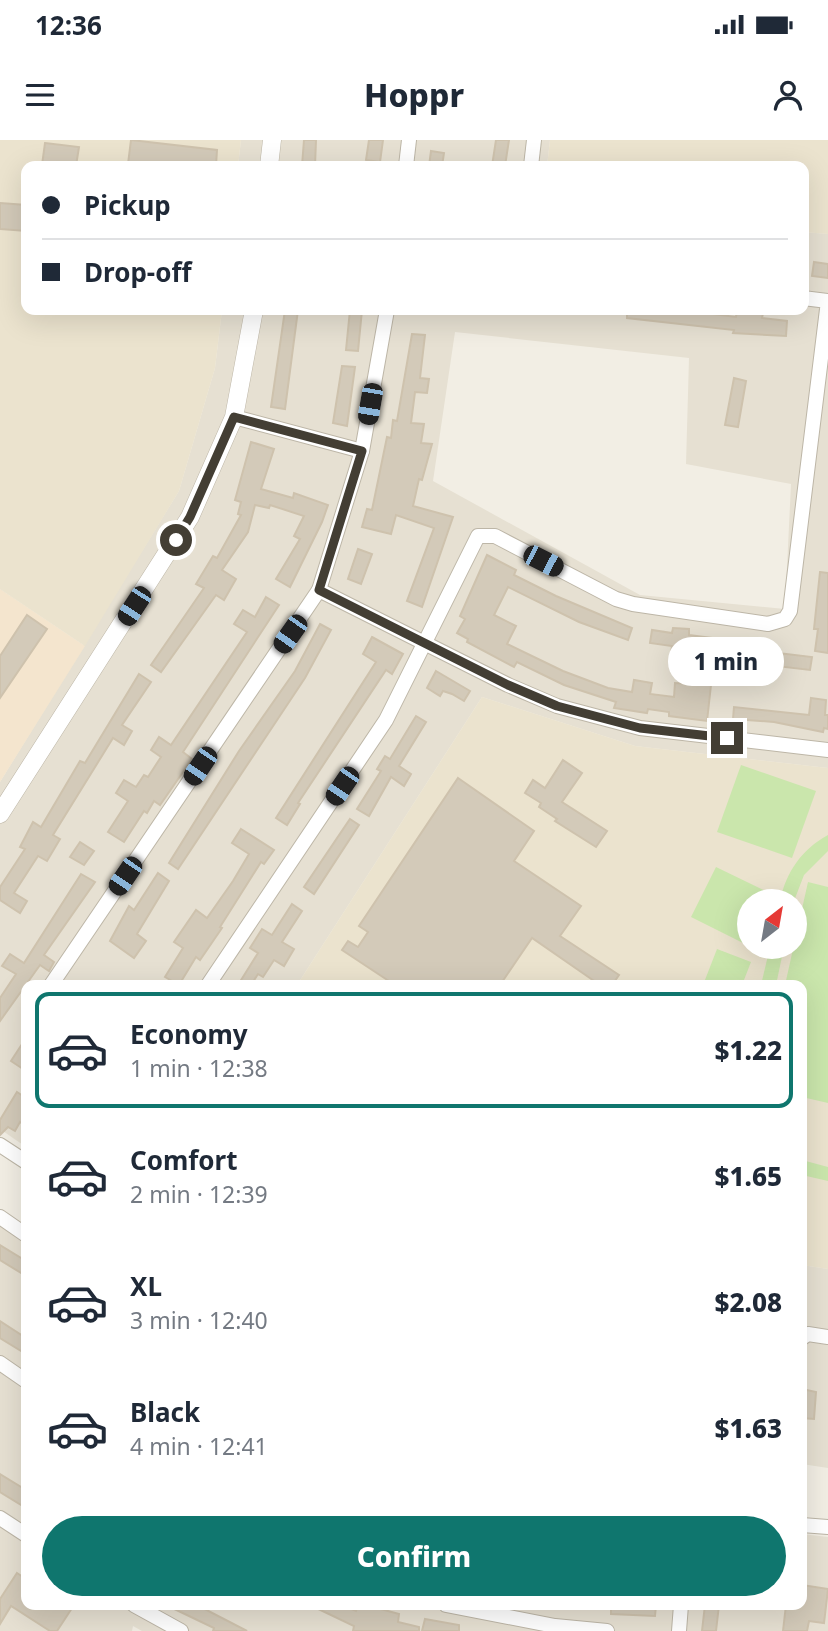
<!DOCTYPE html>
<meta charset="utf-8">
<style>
:root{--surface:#fff;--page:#f2f2f3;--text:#1f2937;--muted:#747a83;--line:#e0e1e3;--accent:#0f766e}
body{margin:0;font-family:"Noto Sans",sans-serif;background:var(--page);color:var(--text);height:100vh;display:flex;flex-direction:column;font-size:26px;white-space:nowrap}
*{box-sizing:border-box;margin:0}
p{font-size:23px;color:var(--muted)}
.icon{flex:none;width:38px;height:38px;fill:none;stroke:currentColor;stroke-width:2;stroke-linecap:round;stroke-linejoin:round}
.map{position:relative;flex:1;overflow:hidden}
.panel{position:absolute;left:21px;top:840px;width:786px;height:630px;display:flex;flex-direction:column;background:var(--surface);border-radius:14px;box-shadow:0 7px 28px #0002}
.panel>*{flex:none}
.banner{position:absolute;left:21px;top:21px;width:788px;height:154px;border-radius:14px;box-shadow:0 7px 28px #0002;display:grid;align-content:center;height:154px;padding:0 21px;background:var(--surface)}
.needle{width:46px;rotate:31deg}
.fabs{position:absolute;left:737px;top:749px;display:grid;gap:14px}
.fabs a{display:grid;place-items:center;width:70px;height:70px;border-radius:50%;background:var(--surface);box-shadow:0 7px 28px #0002;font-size:35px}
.end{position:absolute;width:32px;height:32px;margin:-16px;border:9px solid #433e34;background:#fff;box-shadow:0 0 0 4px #fff}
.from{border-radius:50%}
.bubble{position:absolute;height:49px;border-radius:24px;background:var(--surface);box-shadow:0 7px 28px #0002;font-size:23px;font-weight:800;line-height:49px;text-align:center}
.car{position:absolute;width:21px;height:42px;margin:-21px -10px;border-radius:9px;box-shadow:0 0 5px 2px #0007;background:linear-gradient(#222 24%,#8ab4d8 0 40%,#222 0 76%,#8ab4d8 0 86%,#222 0)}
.banner b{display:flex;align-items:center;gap:24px;height:66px;font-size:26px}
.banner b+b{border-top:2px solid var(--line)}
.banner i{width:18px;height:18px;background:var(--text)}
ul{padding:12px 0 0;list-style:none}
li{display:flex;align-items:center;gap:21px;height:116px;margin:0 14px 10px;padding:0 7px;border:4px solid transparent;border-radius:14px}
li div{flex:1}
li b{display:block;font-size:26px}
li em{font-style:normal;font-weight:800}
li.active{border-color:var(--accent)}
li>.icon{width:63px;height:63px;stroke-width:1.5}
.button{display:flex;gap:14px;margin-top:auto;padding:14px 21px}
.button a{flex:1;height:80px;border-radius:42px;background:var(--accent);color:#fff;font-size:28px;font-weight:800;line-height:80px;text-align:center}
.status{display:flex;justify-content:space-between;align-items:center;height:49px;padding:0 35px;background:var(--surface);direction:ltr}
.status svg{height:19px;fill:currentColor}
header{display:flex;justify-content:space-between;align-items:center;height:91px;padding:0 21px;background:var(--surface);font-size:32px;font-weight:800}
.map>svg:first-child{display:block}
</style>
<div class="status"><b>12:36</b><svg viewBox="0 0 49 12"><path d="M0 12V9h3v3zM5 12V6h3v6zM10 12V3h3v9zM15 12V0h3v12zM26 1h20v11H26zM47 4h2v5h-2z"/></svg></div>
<header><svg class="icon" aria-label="menu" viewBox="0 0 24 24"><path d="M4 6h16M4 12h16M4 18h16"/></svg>Hoppr<svg class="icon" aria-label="person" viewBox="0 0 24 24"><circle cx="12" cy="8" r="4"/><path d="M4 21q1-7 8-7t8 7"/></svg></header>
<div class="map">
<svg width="828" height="1491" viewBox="0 0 828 1491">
<rect width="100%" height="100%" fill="#f2eee4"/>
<g fill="#e6e0d2" fill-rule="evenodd">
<polygon points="241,0 550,0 547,26 238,26"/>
<path d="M803 92 828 94V628L635 606 482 557 297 845H26V1007L0 989V642L179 351 215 228 222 170H803ZM455 192 689 218 686 324 791 344 785 469 640 455 433 341Z"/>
<polygon points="0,1082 26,1100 26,1465 802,1465 802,1394 828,1397 828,1491 142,1491 133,1486 132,1491 0,1491"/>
<polygon points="802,1125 828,1129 828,1328 802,1324"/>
</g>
<polygon fill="#f4e5ce" points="0,449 85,506 0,642"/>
<g fill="#ebe3ce" fill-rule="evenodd">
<polygon points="0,0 241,0 238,26 26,26 26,170 222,170 215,228 179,351 85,506 0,449"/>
<polygon points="550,0 828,0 828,94 803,92 803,26 547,26"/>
<path d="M482 557 635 606 828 628V1129L802 1125V845H297ZM749 761H794V807H749Z"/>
</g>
<g fill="#cae6ac">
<polygon points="741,625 816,651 792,718 717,692"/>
<path d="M828 695V711L804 735 794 761H780C786 732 802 709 828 695Z"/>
<polygon points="716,727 772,754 768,761 749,761 747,805 691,777"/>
<polygon points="808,742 828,747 828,963 802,957 802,845 785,845"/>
<polygon points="770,807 784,807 776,845 761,845"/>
<polygon points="717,809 751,822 742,845 703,845"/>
<polygon points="802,1020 828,1027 828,1041 802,1035"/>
</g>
<g fill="#d3cab9" stroke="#cec2ad" stroke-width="2">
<polygon points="131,0 217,10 216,26 128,24"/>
<polygon points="304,0 316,0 315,26 302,26"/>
<polygon points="369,0 383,0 380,22 366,20"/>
<polygon points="496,0 509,0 505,26 492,26"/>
<polygon points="45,3 79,7 76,26 42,25"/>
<polygon points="431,11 444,13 442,26 429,26"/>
<polygon points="0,63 26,65 26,91 0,89"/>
<polygon points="814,122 828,124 828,138 812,136"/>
<polygon points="285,170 298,170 285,269 271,267"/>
<polygon points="350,170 362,170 358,211 346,210"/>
<polygon points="627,170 681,170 736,177 737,171 763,173 762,178 787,181 786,196 733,193 734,190 627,178"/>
<polygon points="412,194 425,195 420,238 429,239 427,253 415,252 411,283 424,284 421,303 432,304 422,340 419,339 413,366 453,377 422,467 407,461 434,388 396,375 391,394 362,387 367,369 372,370 387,297 391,298 393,280 397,281"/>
<polygon points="342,226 355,227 347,286 333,283"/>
<polygon points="734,238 746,241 738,287 725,285"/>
<polygon points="251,302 274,309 261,349 293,358 294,353 328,365 322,382 290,447 276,439 300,399 294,396 304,376 270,365 269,368 255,365 248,392 222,430 236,439 224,460 216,455 161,532 151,525 204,448 196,444 213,416 217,418 241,375 238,374 241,362 235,360"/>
<polygon points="358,409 372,414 361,444 348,439"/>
<polygon points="487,415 516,430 514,435 556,456 632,488 628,500 579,482 508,447 494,475 516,486 507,504 563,531 608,548 632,552 634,540 652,543 650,554 674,557 675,543 711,545 707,581 669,576 669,572 648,569 647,573 614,568 616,562 564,545 517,522 514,527 467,502 468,499 457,493 465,479 460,476"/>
<polygon points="820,432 828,433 828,513 815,511 818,489 814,489"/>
<polygon points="266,457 279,465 183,612 192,619 160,665 154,661 147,673 144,671 124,702 108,692 128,661 116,653 124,640 136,647 144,635 148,637 161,617 151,610 159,597 171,605 247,492 234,484 243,470 255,477"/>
<polygon points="27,475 47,489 0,558 0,516"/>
<polygon points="320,484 331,490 305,538 178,729 169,723 239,611 295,531"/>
<polygon points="673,488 689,489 689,495 760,504 758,516 687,508 686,522 670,521 672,506 650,503 652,490 672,493"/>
<polygon points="372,497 403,514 392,534 386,530 298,663 300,664 287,685 276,678 376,522 363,514"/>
<polygon points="778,513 812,517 810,530 776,526"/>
<polygon points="436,531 470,551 464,561 452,554 443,551 440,556 427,548"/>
<polygon points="139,534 151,542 122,585 132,591 124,605 113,598 53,695 60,699 47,721 38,716 14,753 27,761 20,773 0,760 0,747 25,709 20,707 33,682 41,687 80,621 85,623"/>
<polygon points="811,558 826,560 825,575 828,575 828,589 824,588 823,592 774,582 733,579 734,567 809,575"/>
<polygon points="416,576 426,582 399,626 411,634 404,646 391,637 369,676 357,669 381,631 377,629 385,616 390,619"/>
<polygon points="563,620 582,633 562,662 607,691 596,707 555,681 557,679 539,667 541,663 525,653 533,640 545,648"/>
<polygon points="458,638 534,691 514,721 581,766 560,796 619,835 612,845 600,845 532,798 500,845 395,845 342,810 348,801 358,807 368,792 359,786"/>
<polygon points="350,679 359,685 314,754 304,747"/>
<polygon points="241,689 274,710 264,724 261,722 220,787 222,788 200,820 196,817 179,845 165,837 183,808 174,802 196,770 207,778 233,741 249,714 232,703"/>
<polygon points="80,702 94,711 84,725 70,717"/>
<polygon points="158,733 169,741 137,794 146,801 134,818 110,801 129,766 134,770"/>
<polygon points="81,734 95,742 44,815 54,822 49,831 40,825 0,881 0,858 16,834 2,826 10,814 24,823"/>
<polygon points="292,764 302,771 282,802 294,809 284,826 274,820 263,837 258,834 251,845 238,845 258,813 250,808 262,789 272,795"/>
<polygon points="26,898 26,931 11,921"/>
<polygon points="17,952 26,958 26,986 20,982 15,991 8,987 0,995 0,980"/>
<polygon points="0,1105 26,1121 26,1136 0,1120"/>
<polygon points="0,1181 26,1198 26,1214 0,1198"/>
<polygon points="802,1249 816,1252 814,1279 802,1278"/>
<polygon points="0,1334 26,1350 26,1368 0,1352"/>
<polygon points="17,1433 26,1439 26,1465 74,1465 57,1491 50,1491 11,1466 0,1484 0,1459"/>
<polygon points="802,1445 828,1449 824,1483 809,1481 807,1491 783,1491 786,1465 802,1465"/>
<polygon points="166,1465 197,1465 247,1491 213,1491 214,1488"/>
<polygon points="310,1465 342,1465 356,1471 358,1465 377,1468 399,1474 398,1482 419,1487 419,1491 353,1491 354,1486"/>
<polygon points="611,1465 656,1465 655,1476 611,1474"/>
<polygon points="705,1465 719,1465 716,1491 702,1491"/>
<polygon points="425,1479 459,1485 459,1491 422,1491"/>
</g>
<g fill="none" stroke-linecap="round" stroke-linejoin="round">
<g stroke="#bdb6a7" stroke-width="16">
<g id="minor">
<polyline points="406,26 409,0"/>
<polyline points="531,26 534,0"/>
<polyline points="234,277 362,311"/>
<polyline points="319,450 362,311 387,170"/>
<polyline points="51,845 319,450 508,545 557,566 640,588 828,610"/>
<polyline points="208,845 386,580 478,396 495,396 616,459 633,464 768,484 785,479 790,471 828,161 803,158"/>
<polyline points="0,1005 26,1022"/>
<polyline points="0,1077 26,1095"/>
<polyline points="802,1198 808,1194 828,1197"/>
<polyline points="0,1223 26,1241"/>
<polyline points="0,1378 26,1395"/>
<polyline points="802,1385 828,1387"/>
<polyline points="134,1465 181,1491"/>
<polyline points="446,1465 555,1486 607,1491"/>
<polyline points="679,1491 681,1465"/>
</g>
</g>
<g stroke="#bdb6a7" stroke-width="19">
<g id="tertiary">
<polyline points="269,26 272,0"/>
<polyline points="0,674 190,377 234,277 254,170"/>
</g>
</g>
<use href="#minor" stroke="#fff" stroke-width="14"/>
<use href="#tertiary" stroke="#fff" stroke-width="18"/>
</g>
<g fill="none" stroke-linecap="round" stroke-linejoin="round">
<polyline stroke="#433e34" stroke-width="9" points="176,400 190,377 234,277 362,311 319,450 508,545 557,566 640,588 727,598"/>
</g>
</svg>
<div class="fabs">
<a><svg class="needle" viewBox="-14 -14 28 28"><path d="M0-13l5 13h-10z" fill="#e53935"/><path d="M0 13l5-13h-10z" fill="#747a83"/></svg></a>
</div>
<i class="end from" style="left:176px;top:400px"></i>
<i class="end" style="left:727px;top:598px"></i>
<div class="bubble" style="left:668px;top:497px;width:116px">1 min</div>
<i class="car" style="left:370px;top:264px;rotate:190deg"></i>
<i class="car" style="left:543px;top:421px;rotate:117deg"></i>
<i class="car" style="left:134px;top:466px;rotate:213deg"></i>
<i class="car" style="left:290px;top:494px;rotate:215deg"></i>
<i class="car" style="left:200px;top:626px;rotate:214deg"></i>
<i class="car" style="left:342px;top:646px;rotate:214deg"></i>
<i class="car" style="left:125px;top:736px;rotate:214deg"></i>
<div class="banner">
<b><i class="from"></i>Pickup</b>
<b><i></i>Drop-off</b>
</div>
<section class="panel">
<ul>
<li class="active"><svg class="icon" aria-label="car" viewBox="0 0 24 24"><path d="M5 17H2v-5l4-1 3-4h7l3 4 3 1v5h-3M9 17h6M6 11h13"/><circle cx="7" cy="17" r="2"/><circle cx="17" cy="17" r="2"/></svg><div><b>Economy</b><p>1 min · 12:38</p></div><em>$1.22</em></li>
<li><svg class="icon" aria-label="car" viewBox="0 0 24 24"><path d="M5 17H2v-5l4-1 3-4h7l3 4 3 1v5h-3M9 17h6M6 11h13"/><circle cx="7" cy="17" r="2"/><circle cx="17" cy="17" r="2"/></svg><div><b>Comfort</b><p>2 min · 12:39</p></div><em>$1.65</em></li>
<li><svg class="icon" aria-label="car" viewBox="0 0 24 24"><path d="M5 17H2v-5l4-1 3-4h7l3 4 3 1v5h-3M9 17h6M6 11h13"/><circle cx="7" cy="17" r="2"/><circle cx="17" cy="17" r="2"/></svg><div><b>XL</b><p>3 min · 12:40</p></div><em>$2.08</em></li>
<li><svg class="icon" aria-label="car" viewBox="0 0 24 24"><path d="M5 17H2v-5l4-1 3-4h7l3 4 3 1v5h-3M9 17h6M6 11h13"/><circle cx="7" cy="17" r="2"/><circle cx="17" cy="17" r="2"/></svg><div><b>Black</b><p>4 min · 12:41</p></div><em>$1.63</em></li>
</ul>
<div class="button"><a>Confirm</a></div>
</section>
</div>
